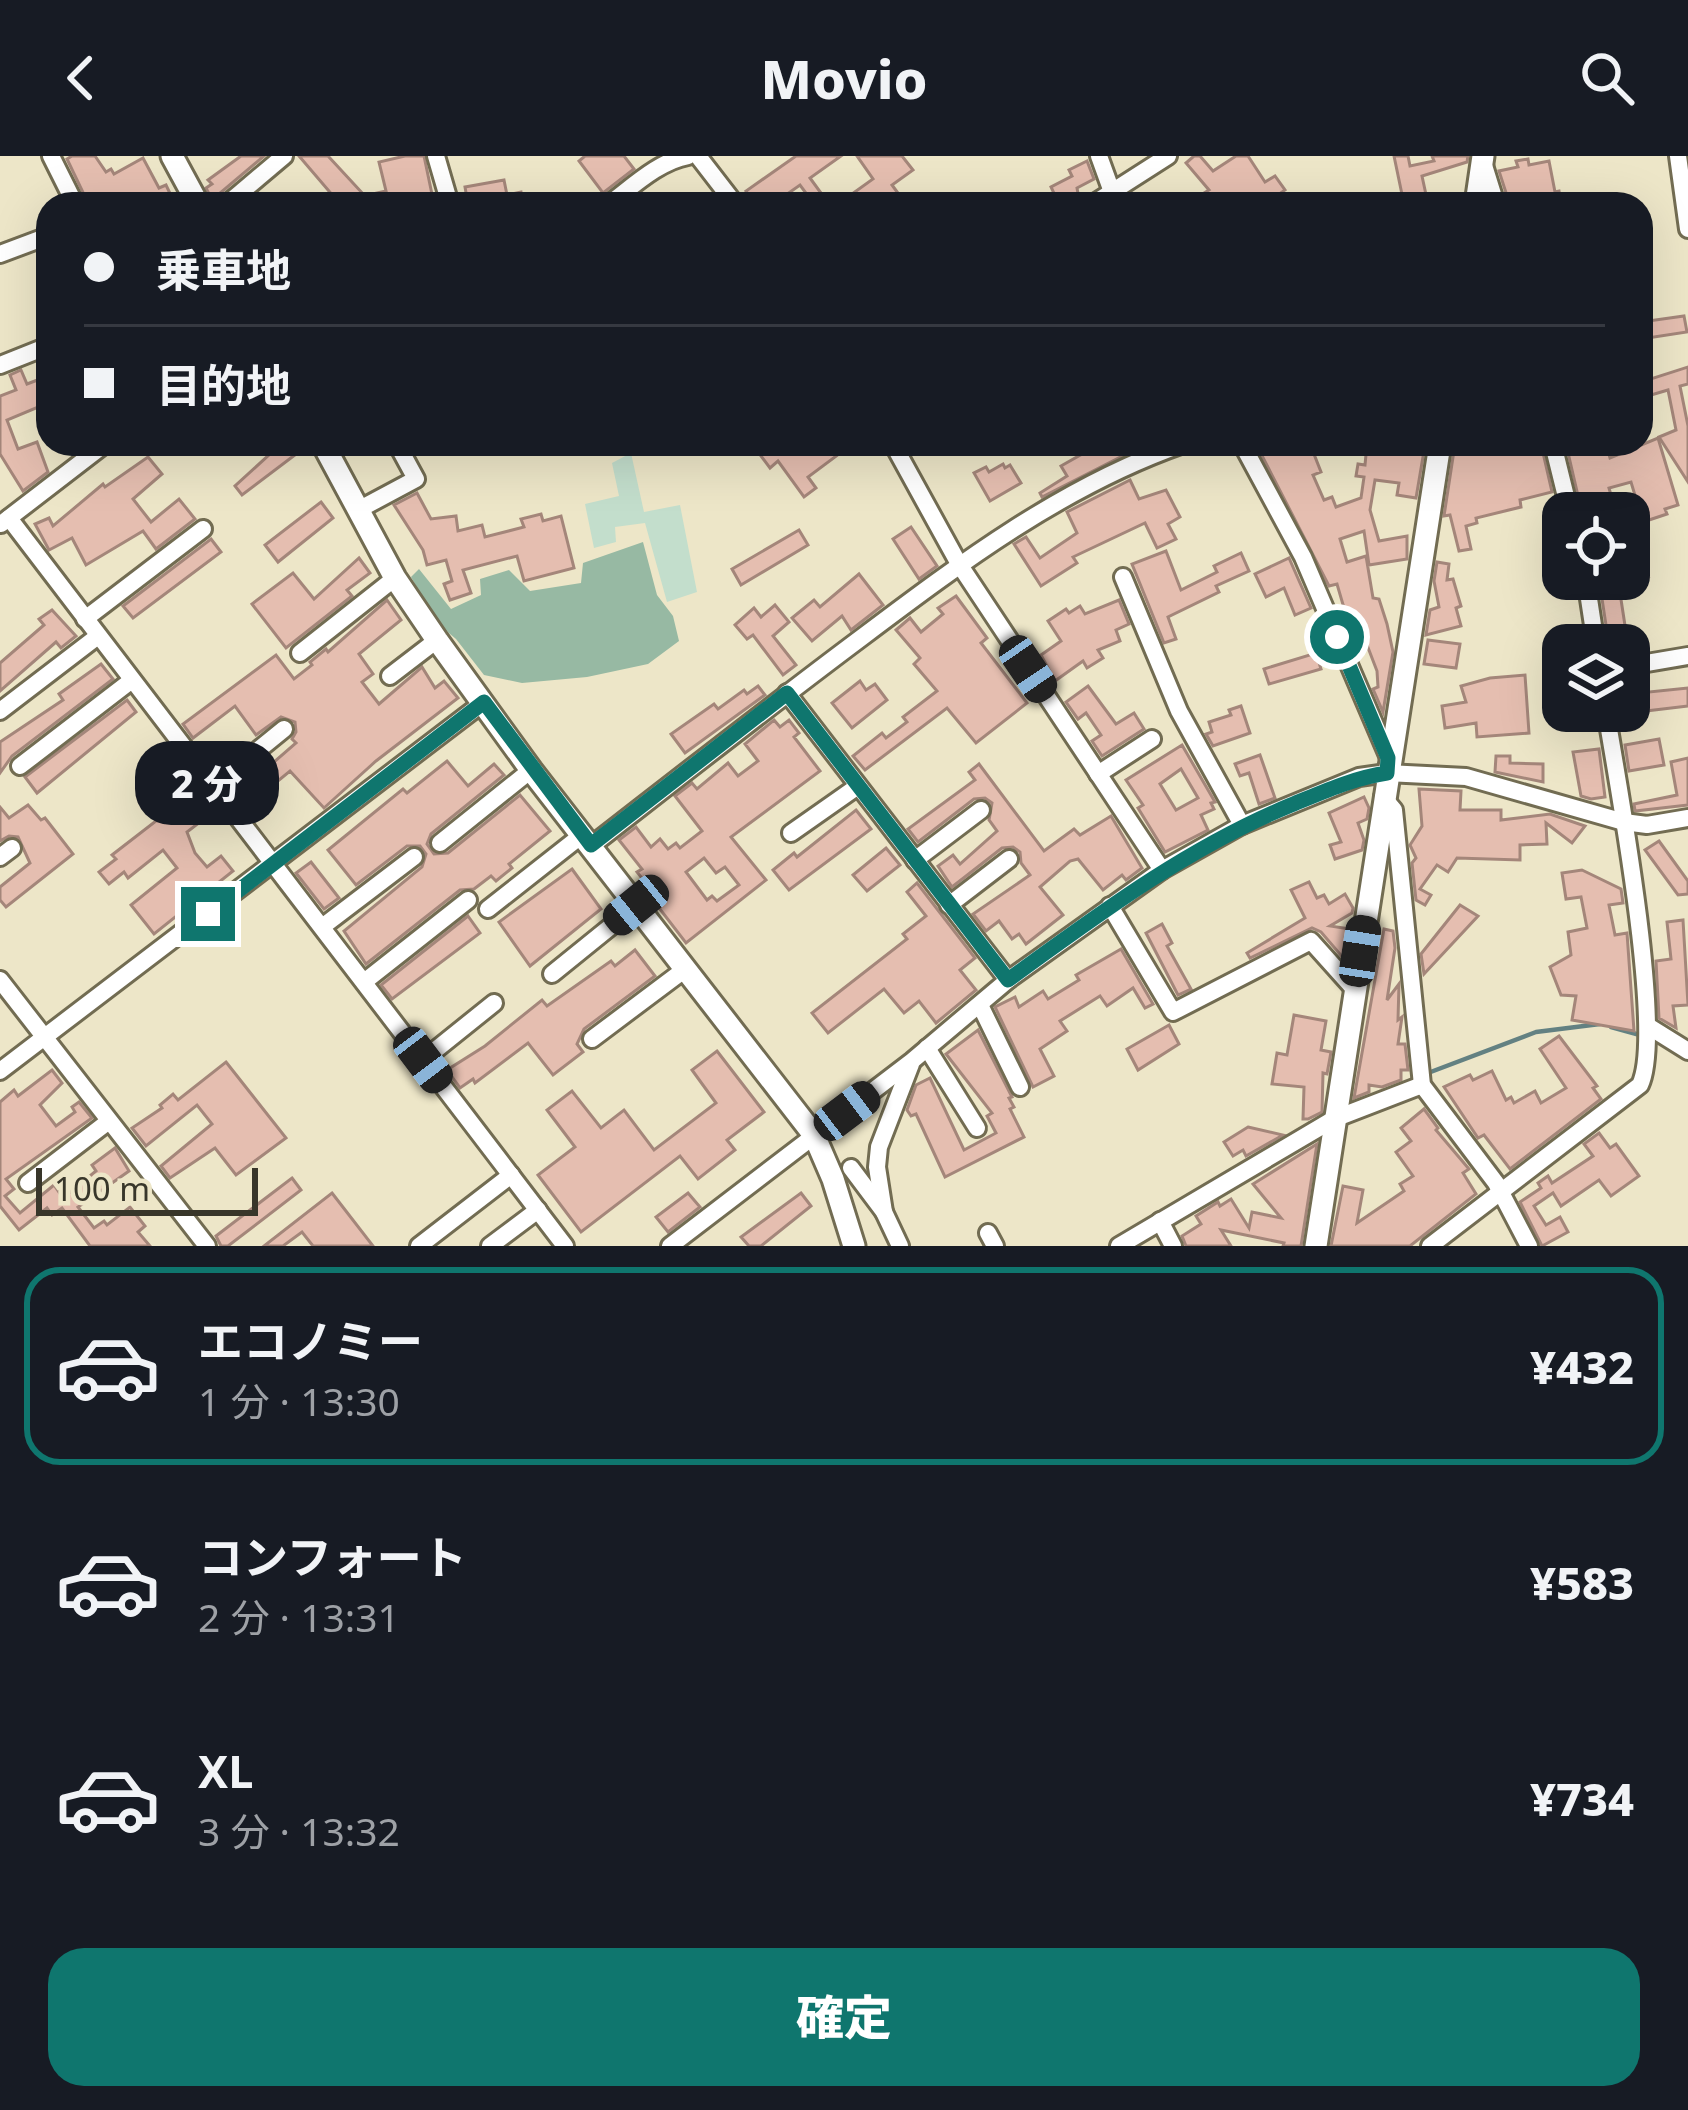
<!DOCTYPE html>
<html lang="ja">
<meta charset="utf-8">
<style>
:root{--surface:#171b24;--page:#242831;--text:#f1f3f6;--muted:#9ea1a6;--line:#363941;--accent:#0f766e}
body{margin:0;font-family:"Noto Sans","Noto Sans JP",sans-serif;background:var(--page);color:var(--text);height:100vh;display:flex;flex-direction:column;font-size:45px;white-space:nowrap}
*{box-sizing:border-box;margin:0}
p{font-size:39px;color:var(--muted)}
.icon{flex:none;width:66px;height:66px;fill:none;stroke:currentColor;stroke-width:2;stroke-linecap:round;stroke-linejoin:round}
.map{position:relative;height:1090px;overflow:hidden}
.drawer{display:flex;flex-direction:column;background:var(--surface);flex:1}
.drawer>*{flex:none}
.hud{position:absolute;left:36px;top:36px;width:1617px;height:264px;border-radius:36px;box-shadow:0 12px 48px #0002;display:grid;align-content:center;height:264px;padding:0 48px;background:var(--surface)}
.tools{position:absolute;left:1542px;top:336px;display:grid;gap:24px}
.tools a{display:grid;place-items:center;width:108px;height:108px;border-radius:24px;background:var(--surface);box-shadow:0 12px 48px #0002;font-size:60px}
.scale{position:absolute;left:36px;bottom:30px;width:222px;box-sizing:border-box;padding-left:12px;border:6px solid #38362a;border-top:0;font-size:33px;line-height:42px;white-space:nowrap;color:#38362a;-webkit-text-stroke:9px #ede6c8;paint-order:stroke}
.end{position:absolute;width:54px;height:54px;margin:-27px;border:15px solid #0f766e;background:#fff;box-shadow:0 0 0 6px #fff}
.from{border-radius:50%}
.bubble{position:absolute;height:84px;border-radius:36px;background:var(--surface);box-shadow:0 12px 48px #0002;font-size:39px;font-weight:800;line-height:84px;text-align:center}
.car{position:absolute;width:36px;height:72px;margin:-36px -18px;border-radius:15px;box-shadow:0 0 9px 3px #0007;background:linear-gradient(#222 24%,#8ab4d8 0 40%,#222 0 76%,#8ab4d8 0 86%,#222 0)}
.hud b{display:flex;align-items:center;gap:42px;height:114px;font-size:45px}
.hud b+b{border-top:3px solid var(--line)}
.hud i{width:30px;height:30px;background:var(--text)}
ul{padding:21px 0 0;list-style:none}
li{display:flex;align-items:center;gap:36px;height:198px;margin:0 24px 18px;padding:0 24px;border:6px solid transparent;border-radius:36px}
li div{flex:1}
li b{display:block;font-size:45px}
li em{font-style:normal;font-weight:800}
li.selected{border-color:var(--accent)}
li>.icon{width:108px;height:108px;stroke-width:1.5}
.action{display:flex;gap:24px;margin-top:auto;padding:24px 48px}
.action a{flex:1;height:138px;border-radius:36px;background:var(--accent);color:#fff;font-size:48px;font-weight:800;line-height:138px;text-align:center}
header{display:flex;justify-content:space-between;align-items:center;height:156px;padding:0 48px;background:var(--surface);font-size:54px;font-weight:800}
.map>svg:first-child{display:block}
</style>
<header><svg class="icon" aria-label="back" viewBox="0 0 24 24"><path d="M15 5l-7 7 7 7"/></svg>Movio<svg class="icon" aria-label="search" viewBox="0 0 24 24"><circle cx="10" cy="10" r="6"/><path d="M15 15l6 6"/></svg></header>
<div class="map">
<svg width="1688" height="1090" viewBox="0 0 1688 1090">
<rect width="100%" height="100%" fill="#ede6c8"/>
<polygon fill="#c3decc" points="631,297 644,356 680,349 697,436 667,446 645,367 615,371 616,386 594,392 585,348 619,340 612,307"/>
<polygon fill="#97b9a3" points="643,386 657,439 673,460 679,485 648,508 587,521 522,527 484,519 456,483 437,467 411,421 419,413 451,453 481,439 480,423 509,414 530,435 581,427 583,407"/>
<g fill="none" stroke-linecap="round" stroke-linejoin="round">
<g stroke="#638182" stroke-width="4.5">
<polyline points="1611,871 1640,879"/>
<polyline points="1428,917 1536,876 1600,868"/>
</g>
</g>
<g fill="#e5beb0" stroke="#a4867a" stroke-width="3" fill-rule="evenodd">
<polygon points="72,0 95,0 106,16 111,13 114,18 143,2 159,32 166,29 175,48 106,48 101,40 88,47 67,3"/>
<polygon points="241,0 264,0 219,38 214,48 206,32 212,28 208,24"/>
<polygon points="299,0 328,0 365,40 355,48 340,48"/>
<polygon points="405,0 424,0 434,48 375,48 373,38 386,35 379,6"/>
<polygon points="585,0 624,0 634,13 603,37 579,5"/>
<polygon points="796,0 841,0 810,22 829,48 814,48 800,29 773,48 755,48 746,35"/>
<polygon points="857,0 902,0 913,14 892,29 906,48 838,48 873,23"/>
<polygon points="1194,0 1200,0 1213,15 1236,0 1248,0 1265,26 1275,20 1285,34 1265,48 1186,48 1209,34 1186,7"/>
<polygon points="1394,0 1408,0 1410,10 1434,5 1432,0 1468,0 1467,6 1422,20 1428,48 1404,48"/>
<polygon points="1528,3 1529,9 1549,5 1555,36 1559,35 1561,48 1526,48 1524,40 1508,43 1499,15 1518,11 1516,5"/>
<polygon points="1087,5 1094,23 1077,32 1080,48 1059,48 1051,31 1072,20 1069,14"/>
<polygon points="504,24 507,39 521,36 523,48 468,48 465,31"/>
<polygon points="1684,160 1687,176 1641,183 1641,166"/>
<polygon points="1688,211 1688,228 1680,230 1688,270 1688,326 1659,281 1676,274 1668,234 1641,242 1641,226"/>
<polygon points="21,214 27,228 48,220 48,247 7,264 18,293 37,286 48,316 23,335 0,298 0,240 16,234 10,219"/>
<polygon points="1658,282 1678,349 1665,353 1667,358 1643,366 1631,326 1609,332 1616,357 1582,357 1566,288 1606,288 1610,302"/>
<polygon points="281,288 308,289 242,339 235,330"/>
<polygon points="752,288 832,288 839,298 808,321 816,332 804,341 778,305 770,312"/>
<polygon points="1078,288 1137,288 1138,292 1042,341 1040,337 1067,320 1061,310 1082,298"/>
<polygon points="1256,288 1310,288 1321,316 1313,319 1324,344 1332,341 1336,351 1361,342 1364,321 1356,320 1358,308 1365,309 1367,288 1425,289 1416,342 1397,339 1399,327 1375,324 1370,354 1379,385 1407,380 1407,403 1369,409 1364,375 1340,383 1347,406 1366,400 1373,442 1379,443 1387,468 1393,496 1383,556 1373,533 1378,531 1377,515 1367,489 1356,493 1337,428 1329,430"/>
<polygon points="1455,288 1478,288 1477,294 1502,288 1541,288 1552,336 1520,344 1521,351 1476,362 1477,367 1466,370 1471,393 1459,395 1450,359 1444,360"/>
<polygon points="148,301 162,318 133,343 151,366 179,343 195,363 156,393 143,375 86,409 72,382 49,394 35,368 49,362 53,370 103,328 105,331"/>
<polygon points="1003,308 1005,312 1010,309 1021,327 990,345 974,317 986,311 989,316"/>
<polygon points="1130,324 1139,343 1166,334 1180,361 1168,368 1176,383 1157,392 1145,367 1073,401 1077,407 1041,430 1014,388 1026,381 1040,402 1077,377 1067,356"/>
<polygon points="417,337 431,363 456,360 458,375 482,369 485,381 524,371 521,363 541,358 543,365 561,360 574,412 524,425 517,400 463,414 471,437 450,444 444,428 452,425 446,404 427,409 423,394 394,349"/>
<polygon points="321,346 333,362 278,406 265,389"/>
<polygon points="911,371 937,410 919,423 893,383"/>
<polygon points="799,374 808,389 741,429 732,413"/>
<polygon points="211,383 221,396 133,462 123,450"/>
<polygon points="1166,395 1181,434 1217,416 1214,410 1241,397 1249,415 1216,430 1219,436 1168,461 1176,483 1164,487 1132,408"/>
<polygon points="359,402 370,417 347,434 352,440 286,492 252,448 293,417 314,443"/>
<polygon points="1289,402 1311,452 1295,459 1284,432 1266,441 1255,418"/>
<polygon points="1437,406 1449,408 1447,424 1453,423 1461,450 1456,452 1461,470 1426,479 1430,454 1439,451 1434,425"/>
<polygon points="859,418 883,449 851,474 842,460 812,485 792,462 814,444 820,451"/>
<polygon points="1599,423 1645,423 1620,437 1628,489 1609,489"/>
<polygon points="956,440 987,482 981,487 1027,547 976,587 947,552 865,614 853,600 882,577 886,582 907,566 903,561 937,535 914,508 920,502 896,474 910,462 921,476 943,458 938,452"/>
<polygon points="387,444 401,464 359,498 373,518 362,526 379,548 422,511 435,532 444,525 458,542 376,605 324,652 290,615 246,651 231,632 239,626 244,632 296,587 292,583 296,576 295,566 281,561 256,579 235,550 193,582 183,568 276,499 294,523 312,509 310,506 326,493 328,496"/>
<polygon points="1119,444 1129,468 1116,474 1120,485 1098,494 1103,502 1087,512 1083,505 1055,525 1041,499 1061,485 1048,465 1066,453 1069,457 1080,450 1085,458"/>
<polygon points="775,449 789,466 773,480 796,509 783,519 753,479 747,483 735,469 754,452 761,461"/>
<polygon points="52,454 76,480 61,492 56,486 0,535 0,507 44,469 39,463"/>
<polygon points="1428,484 1460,488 1456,512 1424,508"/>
<polygon points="1316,497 1321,513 1269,528 1264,513"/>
<polygon points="101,508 113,523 12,600 0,617 0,586 63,544 59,538"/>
<polygon points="1525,519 1529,577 1477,581 1476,567 1445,572 1442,550 1466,546 1461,530 1490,522"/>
<polygon points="860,525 866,534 875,528 887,544 852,572 832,547"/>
<polygon points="758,530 765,539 685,597 671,578 714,548 718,553 744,534 747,538"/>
<polygon points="1088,530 1116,568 1134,557 1144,573 1102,600 1092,585 1101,579 1086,557 1078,563 1066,546"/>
<polygon points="1688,532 1688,550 1629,557 1629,538"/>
<polygon points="127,544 136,556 37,637 25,621"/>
<polygon points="1241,550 1250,577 1213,590 1206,578 1212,576 1209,566 1231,559 1229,554"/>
<path d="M774 564 780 571 789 564 799 577 794 581 820 615 731 681 766 724 686 787 656 748 660 745 637 716 642 713 619 684 636 671 651 691 660 683 668 693 676 687 680 692 702 675 675 640 692 627 697 633 728 607 738 620 758 605 745 588ZM704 702 716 717 725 711 739 729 717 745 712 740 707 744 686 716Z"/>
<polygon points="1659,583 1664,609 1629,615 1625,589"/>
<path d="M1182 589 1215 646 1211 647 1214 653 1201 659 1208 674 1165 696 1138 652 1143 649 1126 624ZM1181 613 1198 642 1176 654 1160 628Z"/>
<polygon points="1599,593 1605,641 1591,643 1581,640 1573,596"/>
<polygon points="1260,599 1275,642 1259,648 1249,617 1240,620 1235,608"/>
<polygon points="1496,600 1510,600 1510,607 1543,608 1543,626 1495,616"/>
<polygon points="1688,602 1688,649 1635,655 1634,648 1677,639 1671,606"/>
<polygon points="447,605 468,630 494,608 504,619 431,678 427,688 434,698 448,697 520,639 550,675 509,708 512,712 496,725 491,720 474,733 460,734 366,808 344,775 422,711 426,698 420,690 407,690 356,729 328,694 403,633 407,637"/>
<polygon points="979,608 1044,695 1074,673 1080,679 1111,660 1142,712 1126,724 1122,719 1103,734 1078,703 1070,705 1040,731 1063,759 1026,788 1019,778 1012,783 999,765 986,775 973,758 1030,719 1021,707 1020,696 1013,691 1002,692 952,731 938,710 953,699 960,708 997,675 989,664 992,647 985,642 974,643 918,686 908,673 975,624 969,616"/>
<polygon points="1419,633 1461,635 1460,654 1501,654 1501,664 1550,658 1585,670 1572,687 1546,667 1547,688 1520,689 1520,704 1457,702 1448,716 1437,709 1420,733 1431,739 1425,749 1416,744 1412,707 1416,702 1410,689 1422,670"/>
<polygon points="1364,641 1369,652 1367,663 1358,667 1364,684 1362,694 1335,703 1330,689 1341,686 1329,657"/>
<polygon points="183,644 200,666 187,676 195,697 207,711 221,700 233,715 154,778 131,749 177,712 163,694 128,722 124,716 109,728 99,716 116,703 112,699"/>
<polygon points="28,649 41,664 45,662 73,698 6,751 0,744 0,731 30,707 18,681 9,680 0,685 0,651 9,662"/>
<polygon points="856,654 871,673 789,734 773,714 794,697 797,701"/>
<polygon points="1659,685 1688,725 1688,738 1678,739 1645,694"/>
<polygon points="886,692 900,709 867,735 853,719"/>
<polygon points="311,706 339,742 324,753 296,717"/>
<polygon points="572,713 601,753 530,810 499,766"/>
<polygon points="1582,714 1621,733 1623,747 1609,749 1615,779 1627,777 1634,875 1572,864 1576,840 1561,839 1550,811 1571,799 1568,776 1587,772 1581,741 1566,743 1562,717"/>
<polygon points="1309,726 1317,742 1324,739 1329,748 1345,738 1353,752 1352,757 1330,770 1350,773 1345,804 1321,776 1312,772 1250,802 1247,797 1305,762 1291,734"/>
<polygon points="917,727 975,802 960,814 976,834 936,867 919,845 904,857 884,833 828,877 812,857 907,783 903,778 926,760 907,736"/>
<polygon points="1460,749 1478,760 1424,818 1421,798"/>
<polygon points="468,760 480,777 392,843 381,829"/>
<polygon points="1683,764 1688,849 1673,850 1676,872 1659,862 1656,805 1671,803 1667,766"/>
<polygon points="1162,768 1172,787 1167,790 1191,833 1178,839 1146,777"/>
<polygon points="1384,773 1393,775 1395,792 1387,844 1399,828 1398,864 1402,861 1398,888 1405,888 1408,914 1401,914 1401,924 1382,931 1369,929 1369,936 1354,942"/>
<polygon points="1121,793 1153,848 1145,852 1133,832 1107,850 1100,840 1060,865 1067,875 1040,893 1054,920 1033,931 995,851 1015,841 1019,851 1043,835 1048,843 1079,824 1076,819"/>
<polygon points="635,794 655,820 584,873 577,888 583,896 553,919 528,887 475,927 473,923 460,932 447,914 485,890 542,844 547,850 611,805 615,810"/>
<polygon points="1294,859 1326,865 1321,894 1331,896 1327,918 1323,917 1322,956 1308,963 1303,963 1304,931 1272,928 1277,897 1287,899"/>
<polygon points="1169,869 1179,888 1138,914 1127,893"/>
<polygon points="978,874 1012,941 1009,942 1014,951 1010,953 1024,981 945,1021 916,958 911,960 907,954 916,929 930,922 964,994 996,977 987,960 992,957 946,898"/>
<polygon points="1559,880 1597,930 1593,932 1601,943 1510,1013 1484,979 1478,982 1444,931 1470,919 1473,924 1492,915 1506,944 1511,941 1514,947 1535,935 1541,947 1566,932 1540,893"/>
<polygon points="717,895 764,956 727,984 735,994 698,1023 680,1000 581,1076 538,1019 575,991 547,954 572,935 601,972 624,954 654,994 716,947 692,914"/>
<polygon points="226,906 286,982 236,1019 215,992 170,1022 161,1010 212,968 197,949 146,990 132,972 162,952 160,949 173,938 178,944"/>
<polygon points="52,914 62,927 40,949 56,970 75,956 72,951 79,946 92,962 6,1023 14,1033 5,1040 20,1057 54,1029 63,1042 96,1015 92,1009 115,992 129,1015 78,1051 94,1072 104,1065 107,1069 130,1051 145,1070 138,1076 150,1090 90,1090 62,1052 52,1059 47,1052 19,1074 0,1050 0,946 14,934 18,940"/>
<polygon points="1424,953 1438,972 1436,974 1469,1013 1463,1017 1476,1038 1410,1090 1331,1090 1343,1030 1363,1034 1357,1067 1404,1035 1400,1028 1413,1020 1396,996 1411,985 1401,972"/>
<polygon points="1248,971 1283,979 1246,1000 1243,994 1233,1000 1224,986"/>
<polygon points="1599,977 1610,992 1616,988 1639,1020 1611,1040 1599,1024 1561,1050 1553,1037 1534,1050 1546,1069 1560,1061 1568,1076 1542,1090 1520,1046 1541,1032 1538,1027 1548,1020 1552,1027 1593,1000 1584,988"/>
<polygon points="1317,988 1301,1090 1283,1090 1284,1087 1221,1074 1231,1090 1186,1090 1182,1080 1201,1068 1196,1060 1218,1046 1220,1050 1231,1043 1249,1072 1252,1056 1281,1062 1253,1028"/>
<polygon points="292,1022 301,1034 228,1090 221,1090 216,1080"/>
<polygon points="332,1037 373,1090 313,1090 302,1076 283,1090 264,1090"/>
<polygon points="688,1037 700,1051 668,1076 656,1061"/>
<polygon points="801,1037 811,1050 761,1090 749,1090 741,1081"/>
</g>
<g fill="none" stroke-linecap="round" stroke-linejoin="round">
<g stroke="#726c52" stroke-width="22">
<g id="minor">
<polyline points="51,0 75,48"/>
<polyline points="436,0 450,48"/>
<polyline points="698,0 735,48"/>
<polyline points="1099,0 1116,47"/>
<polyline points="1678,0 1688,73"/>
<polyline points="1482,3 1496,48"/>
<polyline points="227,48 284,0"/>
<path d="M609 48C632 31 659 5 688 0"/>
<polyline points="1093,48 1168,0"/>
<polyline points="0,98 48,80"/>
<polyline points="0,209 48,190"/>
<polyline points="893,288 959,408 1162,714"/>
<polyline points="1242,288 1303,401 1389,602"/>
<polyline points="1553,288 1570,357"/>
<polyline points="358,354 416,323 397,288"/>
<polyline points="9,362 565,1090"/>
<polyline points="1,368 105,288"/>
<polyline points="1123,421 1179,555 1242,669"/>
<polyline points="1586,423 1596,489"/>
<polyline points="85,463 203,373"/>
<polyline points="300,497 395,422"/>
<polyline points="1629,510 1688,500"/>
<polyline points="390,520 437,484"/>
<polyline points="787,537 1008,824"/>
<polyline points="0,555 98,480"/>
<polyline points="20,610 132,524"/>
<polyline points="1098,618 1152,583"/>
<polyline points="214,630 284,573"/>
<polyline points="1383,641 1394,654 1422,929 1496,1027 1529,1090"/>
<polyline points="791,677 858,630"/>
<polyline points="440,687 531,614"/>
<path d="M591 690C681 620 770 550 861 482 962 406 1063 330 1183 288"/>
<polyline points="0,701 12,692"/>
<polyline points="915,704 981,654"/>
<polyline points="949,749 1009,703"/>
<polyline points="1110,750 1173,856 1311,785 1354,833"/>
<polyline points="488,753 582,679"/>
<polyline points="322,771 414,701"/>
<polyline points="552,818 636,750"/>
<polyline points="0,824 207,1090"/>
<polyline points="364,826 468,744"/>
<polyline points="980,849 1020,931"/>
<polyline points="1648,870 1688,895"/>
<polyline points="592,883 684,814"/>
<polyline points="927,892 977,972"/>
<polyline points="423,904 494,847"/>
<polyline points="0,915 484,546"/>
<polyline points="851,1012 884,1056 900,1090"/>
<polyline points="28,1027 109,965"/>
<polyline points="884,1056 877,1011 879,991 911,908"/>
<polyline points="1160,1065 1173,1090"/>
<polyline points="988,1077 995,1090"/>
<polyline points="419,1090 511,1019"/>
<polyline points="490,1090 538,1054"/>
<polyline points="670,1090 912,905 1008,824 1162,714 1242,669 1359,621 1387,617 1466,621 1624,666 1647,669 1688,662"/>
<polyline points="1119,1090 1334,963 1422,929"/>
<path d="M1430 1090 1640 929C1665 877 1617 624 1606 555"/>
</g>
</g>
<g stroke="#726c52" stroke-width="27">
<g id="tertiary">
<polyline points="172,0 198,48"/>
<polyline points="1476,48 1483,0"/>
<polyline points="323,288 395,422 437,484 531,614 814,979 833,1023 854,1090"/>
<polyline points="1316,1090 1440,288"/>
</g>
</g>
<use href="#minor" stroke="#fff" stroke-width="16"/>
<use href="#tertiary" stroke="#fff" stroke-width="21"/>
</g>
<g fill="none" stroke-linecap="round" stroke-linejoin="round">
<path stroke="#0f766e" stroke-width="15" d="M208 758 484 546 591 689 787 537 1008 824C1099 758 1187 692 1291 649 1323 636 1353 622 1387 617L1388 602 1337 481"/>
</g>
</svg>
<div class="tools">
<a><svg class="icon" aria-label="locate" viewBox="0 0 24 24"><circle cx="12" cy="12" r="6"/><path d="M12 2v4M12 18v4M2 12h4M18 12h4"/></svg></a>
<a><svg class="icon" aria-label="layers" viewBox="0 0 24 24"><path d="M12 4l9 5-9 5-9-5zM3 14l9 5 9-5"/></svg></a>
</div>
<div class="scale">100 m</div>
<i class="end from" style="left:1337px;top:481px"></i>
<i class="end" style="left:208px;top:758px"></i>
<div class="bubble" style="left:135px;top:585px;width:144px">2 分</div>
<i class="car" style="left:1028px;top:513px;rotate:146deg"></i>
<i class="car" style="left:636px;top:749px;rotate:231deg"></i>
<i class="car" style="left:1360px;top:795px;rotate:9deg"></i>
<i class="car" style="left:423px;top:904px;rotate:143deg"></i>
<i class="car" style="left:847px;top:955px;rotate:53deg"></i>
<div class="hud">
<b><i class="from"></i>乗車地</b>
<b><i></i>目的地</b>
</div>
</div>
<section class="drawer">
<ul>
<li class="selected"><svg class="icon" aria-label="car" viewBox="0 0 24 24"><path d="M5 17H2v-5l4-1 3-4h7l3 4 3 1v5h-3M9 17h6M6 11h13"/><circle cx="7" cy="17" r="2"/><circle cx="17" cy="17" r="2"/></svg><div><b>エコノミー</b><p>1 分 · 13:30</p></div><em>¥432</em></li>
<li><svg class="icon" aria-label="car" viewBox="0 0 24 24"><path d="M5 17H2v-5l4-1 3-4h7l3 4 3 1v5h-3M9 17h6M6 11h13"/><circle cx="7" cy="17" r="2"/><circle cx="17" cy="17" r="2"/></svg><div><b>コンフォート</b><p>2 分 · 13:31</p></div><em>¥583</em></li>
<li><svg class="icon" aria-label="car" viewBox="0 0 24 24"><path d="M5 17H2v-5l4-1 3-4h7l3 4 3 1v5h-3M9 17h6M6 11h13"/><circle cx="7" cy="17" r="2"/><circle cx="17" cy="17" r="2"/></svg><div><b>XL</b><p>3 分 · 13:32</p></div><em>¥734</em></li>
</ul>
<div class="action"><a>確定</a></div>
</section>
